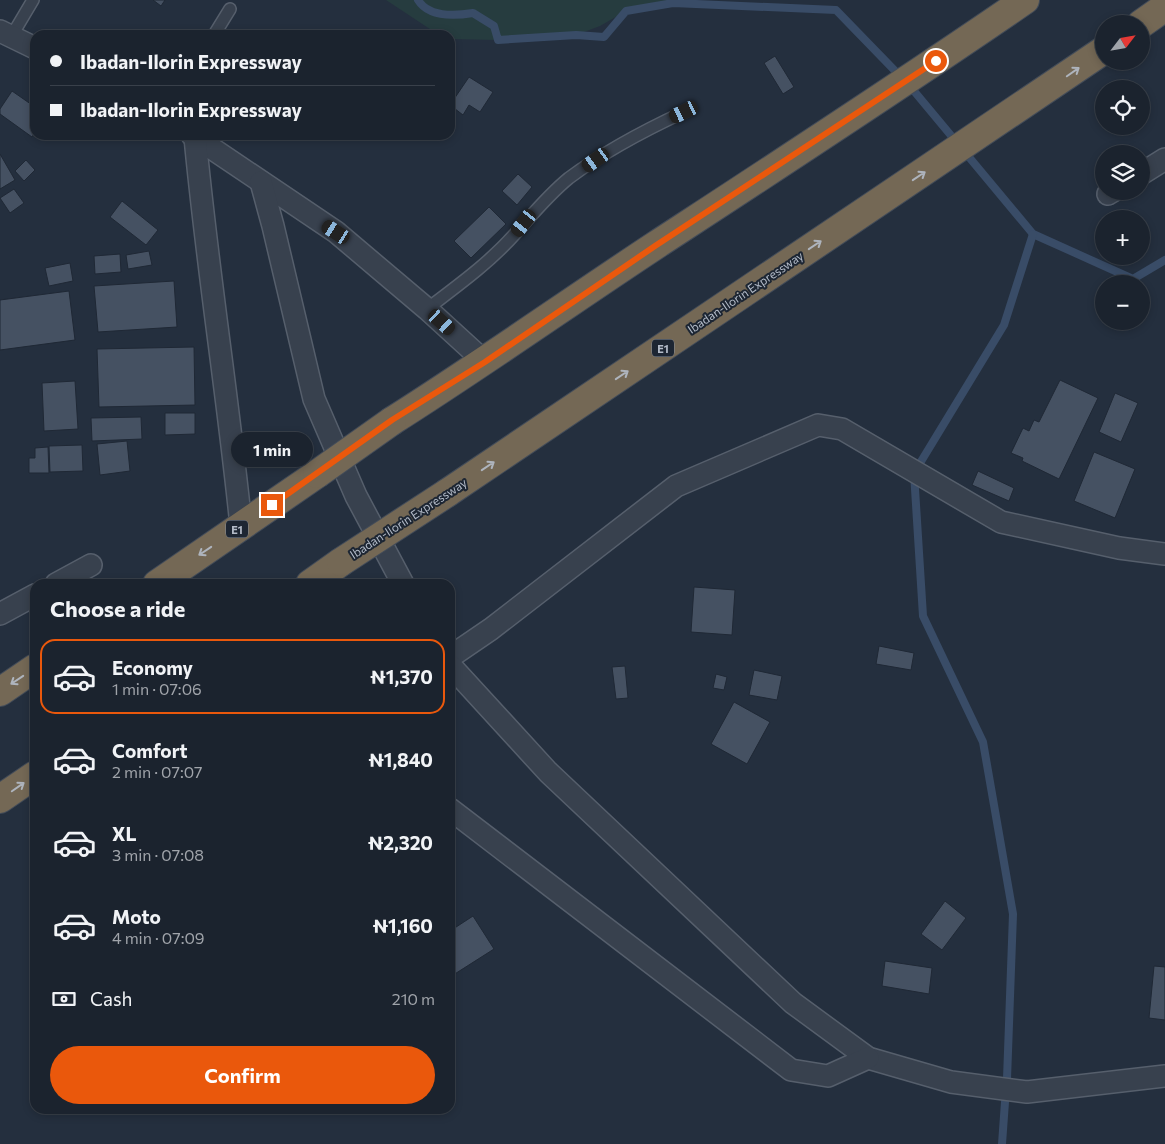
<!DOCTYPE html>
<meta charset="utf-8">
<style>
:root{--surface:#1b232e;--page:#282f3a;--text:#f1f3f6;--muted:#a0a4aa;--line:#39404a;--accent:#ea580c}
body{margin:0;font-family:Commissioner,sans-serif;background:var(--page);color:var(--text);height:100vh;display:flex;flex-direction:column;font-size:19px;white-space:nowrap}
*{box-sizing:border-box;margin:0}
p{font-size:16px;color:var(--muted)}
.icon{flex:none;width:28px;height:28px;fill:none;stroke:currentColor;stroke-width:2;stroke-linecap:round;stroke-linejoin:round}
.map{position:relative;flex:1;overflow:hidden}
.panel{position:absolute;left:30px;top:579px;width:425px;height:535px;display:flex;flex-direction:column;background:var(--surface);border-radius:15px;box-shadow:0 2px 8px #0003,0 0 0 1px var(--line)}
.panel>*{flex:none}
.banner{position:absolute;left:30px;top:30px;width:425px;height:110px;border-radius:15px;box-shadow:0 2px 8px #0003,0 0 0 1px var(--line);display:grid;align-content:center;height:110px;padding:0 20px;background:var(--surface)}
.needle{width:32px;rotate:59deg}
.controls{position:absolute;left:1095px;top:15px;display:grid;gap:10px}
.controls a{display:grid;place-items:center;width:55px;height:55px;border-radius:50%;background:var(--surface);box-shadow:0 2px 8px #0003,0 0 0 1px var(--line);font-size:25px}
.end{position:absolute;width:22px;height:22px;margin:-11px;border:6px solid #ea580c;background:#fff;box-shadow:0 0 0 2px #fff}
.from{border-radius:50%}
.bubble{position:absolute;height:35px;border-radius:18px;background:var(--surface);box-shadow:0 2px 8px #0003,0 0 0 1px var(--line);font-size:16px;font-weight:700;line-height:35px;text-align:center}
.car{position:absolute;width:15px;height:30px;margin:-15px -8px;border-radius:6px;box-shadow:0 0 4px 1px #0007;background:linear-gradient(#222 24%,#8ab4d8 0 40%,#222 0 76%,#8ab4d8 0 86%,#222 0)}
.banner b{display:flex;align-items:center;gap:18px;height:48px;font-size:19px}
.banner b+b{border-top:1px solid var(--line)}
.banner i{width:12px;height:12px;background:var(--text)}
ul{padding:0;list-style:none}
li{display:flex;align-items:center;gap:15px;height:75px;margin:0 10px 8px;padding:0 10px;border:2px solid transparent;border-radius:15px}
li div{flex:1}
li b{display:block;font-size:19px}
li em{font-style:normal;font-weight:700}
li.selected{border-color:var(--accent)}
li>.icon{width:45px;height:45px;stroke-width:1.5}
h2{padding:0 20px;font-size:22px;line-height:60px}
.pay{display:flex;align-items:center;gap:12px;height:55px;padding:0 20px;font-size:19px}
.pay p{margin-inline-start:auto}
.primary-button{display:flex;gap:10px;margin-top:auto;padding:10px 20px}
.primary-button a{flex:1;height:58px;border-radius:30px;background:var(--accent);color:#fff;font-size:20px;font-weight:700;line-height:58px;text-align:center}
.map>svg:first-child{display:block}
</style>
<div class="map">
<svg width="1165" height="1144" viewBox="0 0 1165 1144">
<rect width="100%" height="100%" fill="#242f3e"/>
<polygon fill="#263c3f" points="386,0 689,0 626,11 600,26 576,35 498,40 450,39 450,35 439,35"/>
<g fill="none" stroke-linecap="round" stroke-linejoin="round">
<g stroke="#394c67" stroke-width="8">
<path d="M418 0C429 18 455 16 473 13L494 26 498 40 576 35 604 37 626 11 673 3 836 10 901 77"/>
<polyline points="909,85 1033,234 1133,279 1165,260"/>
<polyline points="1007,1079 1013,914 983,742 923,616 914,473 1004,325 1033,234"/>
<polyline points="1002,1144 1005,1102"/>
</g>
</g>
<g fill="#455162" stroke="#1f2835">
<polygon points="153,0 165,0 161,6"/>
<polygon points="775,56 794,87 783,94 764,63"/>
<polygon points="469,77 493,92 480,112 469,105 463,115 450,105"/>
<polygon points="12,91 35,107 35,132 32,137 0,114 0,109"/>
<polygon points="0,154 15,180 0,189"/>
<polygon points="26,160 35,170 24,181 15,171"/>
<polygon points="518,174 532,187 517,205 502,191"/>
<polygon points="14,189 24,203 10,213 0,198"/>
<polygon points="122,201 158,230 146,245 110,217"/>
<polygon points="489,207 506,224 471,258 454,241"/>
<polygon points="149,251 152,265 128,269 126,255"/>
<polygon points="120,254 121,272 95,274 94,256"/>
<polygon points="70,263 73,281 49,286 45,268"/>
<polygon points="174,281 177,327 98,332 94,286"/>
<polygon points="69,291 75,340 0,350 0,300"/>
<polygon points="194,347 195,405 99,407 97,349"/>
<polygon points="1060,380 1098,398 1059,479 1022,461 1023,458 1011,453 1023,428 1029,431 1034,420 1039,422"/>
<polygon points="75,381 78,429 44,431 42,383"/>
<polygon points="1115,393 1138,403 1121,442 1099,432"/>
<polygon points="165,413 195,413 195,434 165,435"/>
<polygon points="141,417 142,439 92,441 91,418"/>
<polygon points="127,441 130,471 100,475 97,444"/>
<polygon points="82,445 83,471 50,472 49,446"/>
<polygon points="48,447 49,473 29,473 29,458 35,458 35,448"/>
<polygon points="1094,452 1135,469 1115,518 1074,501"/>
<polygon points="978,471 1014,488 1009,501 972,485"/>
<polygon points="694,587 735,590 732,635 691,632"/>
<polygon points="879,646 914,653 911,670 876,664"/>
<polygon points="625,666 628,698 616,699 612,667"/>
<polygon points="754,670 782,676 777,700 749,695"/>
<polygon points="716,674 727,677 724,690 713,688"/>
<polygon points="734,702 770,722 747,764 711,744"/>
<polygon points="945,901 966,918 942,950 921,934"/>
<polygon points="473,916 494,949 450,977 450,931"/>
<polygon points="885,961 932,968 929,994 882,986"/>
<polygon points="1154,966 1165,967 1165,1020 1149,1018"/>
</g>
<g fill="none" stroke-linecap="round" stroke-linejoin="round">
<g stroke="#565f6c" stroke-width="14">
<g id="service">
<polyline points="214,35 230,9"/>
<polyline points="11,37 33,0"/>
<path d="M427 309C457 286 488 264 514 235 532 215 548 195 569 178 605 151 643 131 684 112"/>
</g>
</g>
<g stroke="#565f6c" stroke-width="24">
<g id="minor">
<polyline points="0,31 35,48"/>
<polyline points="192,135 336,232 427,309 485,362"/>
<path d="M195 137C207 267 228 396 241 526"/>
<polyline points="1141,174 1165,159"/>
<polyline points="261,182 273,226 314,399 356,496 403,584"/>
<polyline points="1108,194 1113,191"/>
<polyline points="56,584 91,565"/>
<polyline points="0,614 35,595"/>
<polyline points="450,657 491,629 676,486 818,425 842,429 1001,522 1119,548 1165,554"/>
<polyline points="450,665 548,772 793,1003 868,1058 951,1082 1027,1092 1165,1076"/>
<polyline points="450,809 791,1070 828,1076 868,1058"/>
</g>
</g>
<g stroke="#434c59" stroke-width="30">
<g id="motorway">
<polyline points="1141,24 1165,7"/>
<path d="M392 421C482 364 568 303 656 245 780 164 903 84 1025 0"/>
<polyline points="447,493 1104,50"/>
<polyline points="157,584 317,474"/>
<polyline points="310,584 341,562"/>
<polyline points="0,692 35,668"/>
<polyline points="0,799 35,775"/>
</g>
</g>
<use href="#service" stroke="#38414e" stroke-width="11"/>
<use href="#minor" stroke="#38414e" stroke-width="21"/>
<use href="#motorway" stroke="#746855" stroke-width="28"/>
<g stroke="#434c59" stroke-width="30" stroke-linecap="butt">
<g id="motorway-bridge">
<polyline points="317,474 392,421"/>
<polyline points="341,562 447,493"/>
</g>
</g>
<use href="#motorway-bridge" stroke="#746855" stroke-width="28"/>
</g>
<defs><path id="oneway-shaft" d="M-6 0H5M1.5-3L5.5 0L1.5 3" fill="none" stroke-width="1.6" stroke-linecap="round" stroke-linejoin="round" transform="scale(1.25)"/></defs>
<g stroke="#aeb4bd">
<use href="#oneway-shaft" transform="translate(1073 72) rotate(-35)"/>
<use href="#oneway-shaft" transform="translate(919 176) rotate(-34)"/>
<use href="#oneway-shaft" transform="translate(815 245) rotate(-34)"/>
<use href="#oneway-shaft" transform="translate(622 375) rotate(-34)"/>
<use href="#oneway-shaft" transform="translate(488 466) rotate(-34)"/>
<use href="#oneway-shaft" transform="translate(205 551) rotate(146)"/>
<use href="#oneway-shaft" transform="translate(17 680) rotate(146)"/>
<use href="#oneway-shaft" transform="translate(18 787) rotate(-35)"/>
</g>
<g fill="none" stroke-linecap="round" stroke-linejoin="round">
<polyline stroke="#ea580c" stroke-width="6" points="272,505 392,420 485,362 655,246 936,61"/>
</g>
<g text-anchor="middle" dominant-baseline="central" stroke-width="4" stroke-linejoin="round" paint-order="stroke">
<g fill="#1d2633" stroke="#878f9c" stroke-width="1">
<rect x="652" y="339.5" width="22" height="17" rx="4"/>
<rect x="226" y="520.5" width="22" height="17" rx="4"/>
</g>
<g font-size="11" font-weight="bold" fill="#b4bcc9">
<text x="663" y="348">E1</text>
<text x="237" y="529">E1</text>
</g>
<g font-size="12" fill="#b4bcc9" stroke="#1d2633">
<text transform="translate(745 292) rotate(-34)">Ibadan-Ilorin Expressway</text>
<text transform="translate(408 518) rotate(-33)">Ibadan-Ilorin Expressway</text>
</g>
</g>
</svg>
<div class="controls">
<a><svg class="needle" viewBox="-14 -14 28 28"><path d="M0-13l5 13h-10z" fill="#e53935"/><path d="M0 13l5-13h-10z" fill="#a0a4aa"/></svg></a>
<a><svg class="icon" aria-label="locate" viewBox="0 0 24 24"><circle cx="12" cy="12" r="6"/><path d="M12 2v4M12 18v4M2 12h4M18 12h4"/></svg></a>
<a><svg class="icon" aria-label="layers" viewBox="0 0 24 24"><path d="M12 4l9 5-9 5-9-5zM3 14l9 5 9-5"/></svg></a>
<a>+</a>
<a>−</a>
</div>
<i class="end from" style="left:936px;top:61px"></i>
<i class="end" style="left:272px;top:505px"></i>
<div class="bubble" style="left:231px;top:432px;width:82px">1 min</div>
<i class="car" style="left:684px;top:112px;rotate:244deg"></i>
<i class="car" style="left:596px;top:160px;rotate:235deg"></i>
<i class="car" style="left:524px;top:223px;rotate:218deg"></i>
<i class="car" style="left:336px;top:232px;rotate:303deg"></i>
<i class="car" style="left:442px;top:322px;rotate:132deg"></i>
<div class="banner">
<b><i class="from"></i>Ibadan-Ilorin Expressway</b>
<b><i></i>Ibadan-Ilorin Expressway</b>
</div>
<section class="panel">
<h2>Choose a ride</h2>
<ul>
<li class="selected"><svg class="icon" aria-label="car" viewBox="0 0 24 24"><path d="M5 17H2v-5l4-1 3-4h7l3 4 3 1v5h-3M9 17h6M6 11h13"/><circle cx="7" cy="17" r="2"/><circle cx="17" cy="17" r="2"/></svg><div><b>Economy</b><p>1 min · 07:06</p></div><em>₦1,370</em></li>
<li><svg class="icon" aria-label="car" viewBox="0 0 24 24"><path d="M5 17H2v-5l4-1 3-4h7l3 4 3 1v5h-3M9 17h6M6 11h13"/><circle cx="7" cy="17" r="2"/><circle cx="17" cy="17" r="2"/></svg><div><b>Comfort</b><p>2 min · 07:07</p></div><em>₦1,840</em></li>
<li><svg class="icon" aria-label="car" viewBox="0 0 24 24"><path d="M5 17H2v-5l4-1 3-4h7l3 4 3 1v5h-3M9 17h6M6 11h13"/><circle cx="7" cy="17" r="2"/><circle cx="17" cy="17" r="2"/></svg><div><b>XL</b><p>3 min · 07:08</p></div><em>₦2,320</em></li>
<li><svg class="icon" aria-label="car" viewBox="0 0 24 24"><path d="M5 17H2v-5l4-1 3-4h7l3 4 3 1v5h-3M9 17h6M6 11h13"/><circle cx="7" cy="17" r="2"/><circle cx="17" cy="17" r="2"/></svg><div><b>Moto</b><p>4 min · 07:09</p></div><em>₦1,160</em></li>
</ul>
<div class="pay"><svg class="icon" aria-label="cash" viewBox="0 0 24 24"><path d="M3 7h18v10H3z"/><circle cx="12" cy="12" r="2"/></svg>Cash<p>210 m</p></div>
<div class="primary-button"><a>Confirm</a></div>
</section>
</div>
